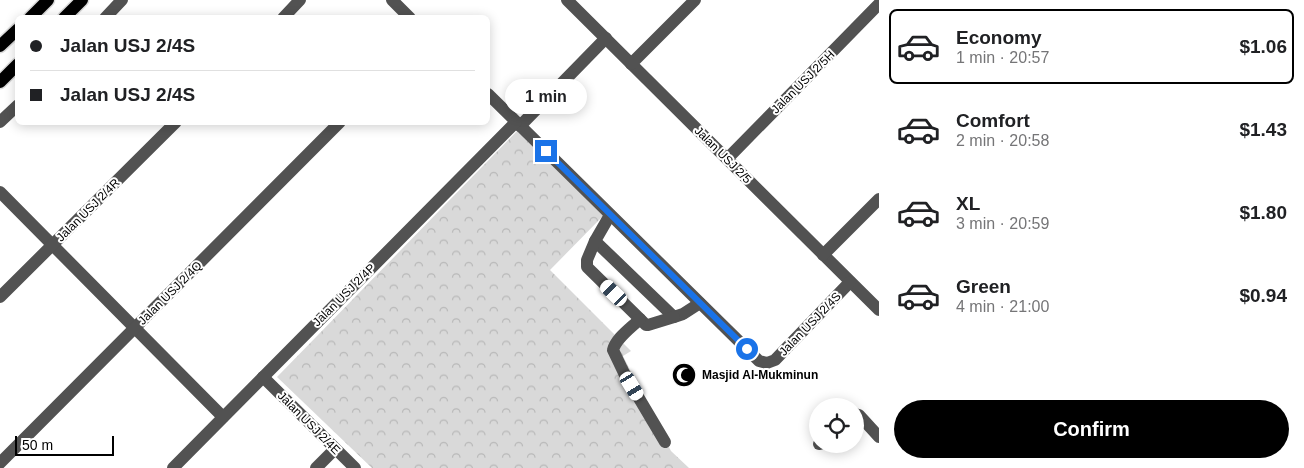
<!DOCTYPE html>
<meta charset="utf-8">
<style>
:root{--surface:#fff;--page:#f2f2f2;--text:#202124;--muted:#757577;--line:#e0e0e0;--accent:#000}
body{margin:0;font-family:Helvetica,sans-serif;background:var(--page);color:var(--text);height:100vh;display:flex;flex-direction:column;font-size:19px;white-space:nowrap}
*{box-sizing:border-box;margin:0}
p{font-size:16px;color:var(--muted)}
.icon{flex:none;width:28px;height:28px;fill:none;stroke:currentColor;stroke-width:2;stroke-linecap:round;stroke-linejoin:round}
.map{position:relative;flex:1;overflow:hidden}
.details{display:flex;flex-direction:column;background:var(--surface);width:425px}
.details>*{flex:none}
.banner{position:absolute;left:15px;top:15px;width:475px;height:110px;border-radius:8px;box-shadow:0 2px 12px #0003;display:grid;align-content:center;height:110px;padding:0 15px;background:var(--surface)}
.buttons{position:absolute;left:809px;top:398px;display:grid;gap:10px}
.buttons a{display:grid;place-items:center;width:55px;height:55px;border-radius:50%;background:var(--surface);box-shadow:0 2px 12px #0003;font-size:25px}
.scale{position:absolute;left:15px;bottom:12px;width:99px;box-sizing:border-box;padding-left:5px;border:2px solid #000;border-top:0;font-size:14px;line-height:18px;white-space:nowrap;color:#000;-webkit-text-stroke:4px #fff;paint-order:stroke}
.end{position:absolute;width:22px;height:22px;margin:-11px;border:6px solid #1a73e8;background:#fff;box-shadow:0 0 0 2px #fff}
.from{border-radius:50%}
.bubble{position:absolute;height:35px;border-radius:18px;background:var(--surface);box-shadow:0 2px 12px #0003;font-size:16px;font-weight:800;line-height:35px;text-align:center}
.car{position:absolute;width:15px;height:30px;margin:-15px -8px;border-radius:6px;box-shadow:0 0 4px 1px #0007;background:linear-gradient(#fff 24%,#345 0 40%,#fff 0 76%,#345 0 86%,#fff 0)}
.banner b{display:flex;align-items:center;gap:18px;height:48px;font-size:19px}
.banner b+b{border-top:1px solid var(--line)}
.banner i{width:12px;height:12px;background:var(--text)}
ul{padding:9px 0 0;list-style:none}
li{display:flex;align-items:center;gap:15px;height:75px;margin:0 10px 8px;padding:0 5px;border:2px solid transparent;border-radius:8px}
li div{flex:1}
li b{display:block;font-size:19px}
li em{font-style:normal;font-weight:800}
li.active{border-color:var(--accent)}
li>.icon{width:45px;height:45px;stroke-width:1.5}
.button{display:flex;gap:10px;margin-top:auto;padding:10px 15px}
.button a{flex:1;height:58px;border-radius:30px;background:var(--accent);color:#fff;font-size:20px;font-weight:800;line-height:58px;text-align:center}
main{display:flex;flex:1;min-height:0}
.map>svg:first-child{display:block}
</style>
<main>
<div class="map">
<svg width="879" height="468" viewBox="0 0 879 468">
<defs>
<pattern id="forest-crowns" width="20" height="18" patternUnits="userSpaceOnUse" patternTransform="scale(1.25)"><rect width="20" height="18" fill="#d9d9d9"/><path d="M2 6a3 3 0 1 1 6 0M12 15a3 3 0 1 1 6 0" fill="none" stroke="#b8b8b8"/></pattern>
</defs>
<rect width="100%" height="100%" fill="#fff"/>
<polygon fill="url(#forest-crowns)" points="517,131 604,215 550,270 631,351 623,356 671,451 689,468 372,468 277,377"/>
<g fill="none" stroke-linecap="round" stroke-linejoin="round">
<g stroke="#dbdbdb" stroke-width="15">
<g id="major">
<polyline points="30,18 48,0"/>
<polyline points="64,18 82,0"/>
<polyline points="0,46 18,29"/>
<polyline points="0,82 18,64"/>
</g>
</g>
<g stroke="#525252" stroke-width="12">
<polyline points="392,0 410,18"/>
<polyline points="567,0 879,310"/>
<polyline points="105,18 122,0"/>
<polyline points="283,18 300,0"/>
<polyline points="631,64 695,0"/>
<polyline points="488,94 759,361 767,363 775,360 850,282"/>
<polyline points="0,122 18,105"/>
<polyline points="520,126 606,38"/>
<polyline points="727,159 879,4"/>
<polyline points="0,192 223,417"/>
<polyline points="610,215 595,241 674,317 683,314 700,303"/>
<polyline points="595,241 587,260 587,267 640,319 646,325 648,325 674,317"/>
<polyline points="823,255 879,199"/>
<polyline points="0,297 176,122"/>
<path d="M640 319C631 328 616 338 613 350L624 373 665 442"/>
<polyline points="263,377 355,468"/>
<polyline points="855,414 859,415 879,437"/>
<polyline points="819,444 820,444"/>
<polyline points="0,463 340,122"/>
<polyline points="173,468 516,122"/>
<polyline points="316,468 335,449"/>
</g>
<use href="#major" stroke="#000" stroke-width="12"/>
</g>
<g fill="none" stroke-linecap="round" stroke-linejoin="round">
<polyline stroke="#1a73e8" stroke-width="6" points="546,151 747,349"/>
</g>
<defs>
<g id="mosque-disc" transform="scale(1.25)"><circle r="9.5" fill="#000" stroke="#fff"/><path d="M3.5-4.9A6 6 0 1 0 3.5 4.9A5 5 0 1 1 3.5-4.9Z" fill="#fff"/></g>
</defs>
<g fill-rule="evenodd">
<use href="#mosque-disc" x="684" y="375"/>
</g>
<g text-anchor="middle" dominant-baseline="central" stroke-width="4" stroke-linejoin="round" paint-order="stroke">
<g font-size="12" fill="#000" stroke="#fff">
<text transform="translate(803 82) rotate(-45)">Jalan USJ 2/5H</text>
<text transform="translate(723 155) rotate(45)">Jalan USJ 2/5</text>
<text transform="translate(88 210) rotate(-45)">Jalan USJ 2/4R</text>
<text transform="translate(170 293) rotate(-45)">Jalan USJ 2/4Q</text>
<text transform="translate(344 295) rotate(-45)">Jalan USJ 2/4P</text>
<text transform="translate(810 324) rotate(-46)">Jalan USJ 2/4S</text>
<text transform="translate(309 423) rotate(45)">Jalan USJ 2/4E</text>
</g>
<g font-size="12" font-weight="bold" fill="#000" stroke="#fff" text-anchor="start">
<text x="702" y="375">Masjid Al-Mukminun</text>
</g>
</g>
</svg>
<div class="buttons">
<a><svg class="icon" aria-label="locate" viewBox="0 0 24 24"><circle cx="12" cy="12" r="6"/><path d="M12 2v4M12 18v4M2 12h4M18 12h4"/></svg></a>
</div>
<div class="scale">50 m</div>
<i class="end from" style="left:747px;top:349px"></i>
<i class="end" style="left:546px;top:151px"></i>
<div class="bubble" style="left:505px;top:79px;width:82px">1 min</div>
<i class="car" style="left:614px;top:293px;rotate:314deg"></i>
<i class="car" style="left:632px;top:386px;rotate:149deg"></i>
<div class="banner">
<b><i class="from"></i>Jalan USJ 2/4S</b>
<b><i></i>Jalan USJ 2/4S</b>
</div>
</div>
<section class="details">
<ul>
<li class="active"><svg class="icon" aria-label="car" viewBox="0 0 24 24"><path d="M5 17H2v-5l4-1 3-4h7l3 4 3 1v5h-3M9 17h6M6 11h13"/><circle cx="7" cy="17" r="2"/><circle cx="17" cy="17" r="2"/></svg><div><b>Economy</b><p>1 min · 20:57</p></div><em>$1.06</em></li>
<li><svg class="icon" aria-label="car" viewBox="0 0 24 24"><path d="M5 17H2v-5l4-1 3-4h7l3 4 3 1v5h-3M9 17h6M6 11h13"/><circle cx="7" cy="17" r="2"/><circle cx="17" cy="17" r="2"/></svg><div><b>Comfort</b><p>2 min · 20:58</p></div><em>$1.43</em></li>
<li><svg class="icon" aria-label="car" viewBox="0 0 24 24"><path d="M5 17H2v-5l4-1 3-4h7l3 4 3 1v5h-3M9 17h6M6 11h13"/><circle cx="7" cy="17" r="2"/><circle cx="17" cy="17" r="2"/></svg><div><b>XL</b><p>3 min · 20:59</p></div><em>$1.80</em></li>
<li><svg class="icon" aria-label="car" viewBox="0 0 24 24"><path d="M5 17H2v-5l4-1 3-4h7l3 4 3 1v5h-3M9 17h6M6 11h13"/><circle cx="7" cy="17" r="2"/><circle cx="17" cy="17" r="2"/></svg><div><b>Green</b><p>4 min · 21:00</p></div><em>$0.94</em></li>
</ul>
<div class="button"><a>Confirm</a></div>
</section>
</main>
